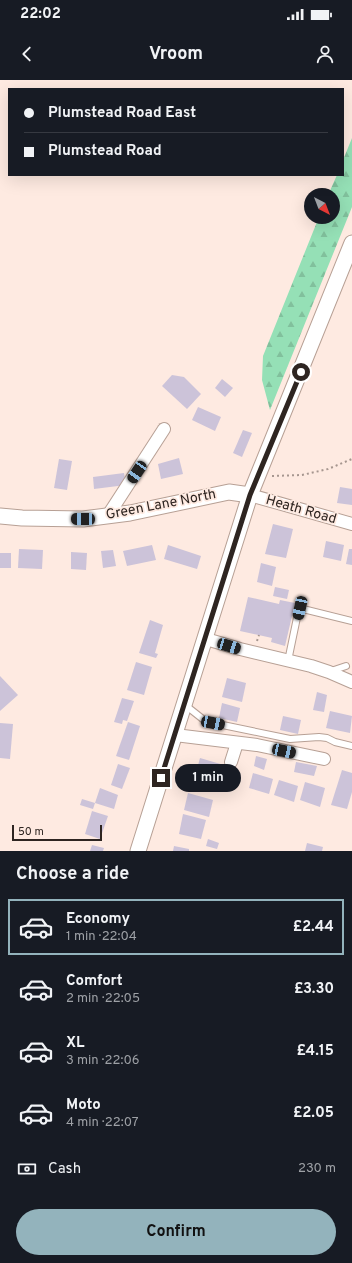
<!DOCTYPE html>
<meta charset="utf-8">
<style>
:root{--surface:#171b24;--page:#20242c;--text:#f1f3f6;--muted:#9ea1a6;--line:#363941;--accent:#93b3bc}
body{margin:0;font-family:Overpass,sans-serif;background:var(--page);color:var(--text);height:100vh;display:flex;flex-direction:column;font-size:15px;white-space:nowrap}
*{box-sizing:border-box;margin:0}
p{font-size:13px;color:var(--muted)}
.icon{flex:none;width:22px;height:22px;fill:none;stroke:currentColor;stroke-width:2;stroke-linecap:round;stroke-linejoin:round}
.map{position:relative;height:771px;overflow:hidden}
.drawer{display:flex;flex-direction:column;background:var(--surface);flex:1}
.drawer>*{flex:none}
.hud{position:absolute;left:8px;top:8px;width:336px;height:88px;border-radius:0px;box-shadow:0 4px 16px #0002;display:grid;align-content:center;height:88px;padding:0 16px;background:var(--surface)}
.needle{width:26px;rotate:138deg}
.buttons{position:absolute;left:304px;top:108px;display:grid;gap:8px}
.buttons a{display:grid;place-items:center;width:36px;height:36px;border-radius:50%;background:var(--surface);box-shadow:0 4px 16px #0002;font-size:20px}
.scale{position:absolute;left:12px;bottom:10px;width:90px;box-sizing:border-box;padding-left:4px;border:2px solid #2e2521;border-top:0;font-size:11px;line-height:14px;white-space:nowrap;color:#2e2521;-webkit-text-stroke:3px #feeae1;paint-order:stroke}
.end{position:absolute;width:18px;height:18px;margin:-9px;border:5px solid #2e2521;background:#fff;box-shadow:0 0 0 2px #fff}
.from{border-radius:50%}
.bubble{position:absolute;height:28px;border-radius:14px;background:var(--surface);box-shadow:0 4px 16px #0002;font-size:13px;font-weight:700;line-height:28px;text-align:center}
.car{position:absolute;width:12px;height:24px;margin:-12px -6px;border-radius:5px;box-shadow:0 0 3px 1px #0007;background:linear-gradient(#222 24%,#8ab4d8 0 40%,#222 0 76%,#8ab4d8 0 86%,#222 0)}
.hud b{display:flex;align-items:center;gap:14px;height:38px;font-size:15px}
.hud b+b{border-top:1px solid var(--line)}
.hud i{width:10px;height:10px;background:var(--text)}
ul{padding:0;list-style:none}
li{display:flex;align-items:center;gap:12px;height:56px;margin:0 8px 6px;padding:0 8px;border:2px solid transparent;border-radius:0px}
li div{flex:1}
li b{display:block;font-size:15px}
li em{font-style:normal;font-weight:700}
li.selected{border-color:var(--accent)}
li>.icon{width:36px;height:36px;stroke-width:1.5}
h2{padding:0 16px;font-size:18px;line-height:48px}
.pay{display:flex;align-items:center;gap:10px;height:44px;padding:0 16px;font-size:15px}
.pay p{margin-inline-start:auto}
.cta{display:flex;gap:8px;margin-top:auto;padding:8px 16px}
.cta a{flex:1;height:46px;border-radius:24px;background:var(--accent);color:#111;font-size:16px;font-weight:700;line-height:46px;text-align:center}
.status{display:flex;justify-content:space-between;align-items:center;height:28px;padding:0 20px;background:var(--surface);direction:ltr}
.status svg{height:11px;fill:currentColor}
header{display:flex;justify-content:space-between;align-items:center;height:52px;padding:0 16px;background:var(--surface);font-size:18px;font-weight:700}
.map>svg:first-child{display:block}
</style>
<div class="status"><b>22:02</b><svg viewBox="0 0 49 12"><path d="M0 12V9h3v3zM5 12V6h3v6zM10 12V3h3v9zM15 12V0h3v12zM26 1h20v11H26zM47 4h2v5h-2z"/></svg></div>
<header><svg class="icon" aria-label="back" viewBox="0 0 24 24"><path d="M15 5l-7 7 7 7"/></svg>Vroom<svg class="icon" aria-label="person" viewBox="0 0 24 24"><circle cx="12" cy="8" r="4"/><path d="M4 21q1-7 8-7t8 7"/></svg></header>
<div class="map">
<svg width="352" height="771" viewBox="0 0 352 771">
<defs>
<pattern id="forest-firs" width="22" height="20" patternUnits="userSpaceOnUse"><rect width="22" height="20" fill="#95e0b6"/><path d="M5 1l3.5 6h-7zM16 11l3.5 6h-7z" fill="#81c09c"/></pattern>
</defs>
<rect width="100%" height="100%" fill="#feeae1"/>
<polygon fill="url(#forest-firs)" points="352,58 352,127 270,330 262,300 263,276 319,137 333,137 333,115 328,115 337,95 343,95 343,80"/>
<g fill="#ccc3d9">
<polygon points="172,295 184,297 201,314 187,329 162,306"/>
<polygon points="222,299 233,308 225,317 215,308"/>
<polygon points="198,327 221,337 215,351 192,340"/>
<polygon points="243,350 252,353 242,377 233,373"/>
<polygon points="179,378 183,394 161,399 158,384"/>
<polygon points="59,379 72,381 67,410 54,408"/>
<polygon points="124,393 126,405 94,409 93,397"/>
<polygon points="340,407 352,409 352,425 337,423"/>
<polygon points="273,444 293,449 286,478 265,474"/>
<polygon points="326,461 344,465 341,481 323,477"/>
<polygon points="152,465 156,480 127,486 123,471"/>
<polygon points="168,465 201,476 197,489 164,479"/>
<polygon points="19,469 43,470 42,489 18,488"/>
<polygon points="349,469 352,469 352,485 346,484"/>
<polygon points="113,470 116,486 103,488 101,471"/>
<polygon points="71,472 87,473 86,490 71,489"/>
<rect x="0" y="473" width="11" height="15"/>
<polygon points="261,483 276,487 272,506 257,502"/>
<polygon points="275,507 289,510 287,519 273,516"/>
<polygon points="248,517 279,524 280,520 295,523 285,566 271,562 272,558 240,551"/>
<polygon points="150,540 163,545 155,573 158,574 156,578 139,573"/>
<polygon points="136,582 152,587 144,615 127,610"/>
<polygon points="0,596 18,615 0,631"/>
<polygon points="227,598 246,603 242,622 222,617"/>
<polygon points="317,612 327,615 324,632 313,630"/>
<polygon points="122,618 134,621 127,641 123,640 122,644 114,642"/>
<polygon points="222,623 240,628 237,642 219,638"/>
<polygon points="330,631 352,636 350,653 326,648"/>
<polygon points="283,636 301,640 298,654 280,650"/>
<polygon points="128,642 140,646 129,680 116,676"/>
<polygon points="0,643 13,644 10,679 0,678"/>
<polygon points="256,676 267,679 264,690 254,686"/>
<polygon points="200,678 234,688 232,695 211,689 209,693 217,696 213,710 193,704"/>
<polygon points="296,682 317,686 314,696 294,692"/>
<polygon points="118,684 130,688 122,709 111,705"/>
<polygon points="342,690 352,693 352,712 347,729 331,725"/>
<polygon points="253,693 273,699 269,714 249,708"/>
<polygon points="279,700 298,706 294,722 274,715"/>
<polygon points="305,702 325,708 320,727 300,720"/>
<polygon points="100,708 118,715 114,729 95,723"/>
<polygon points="188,713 213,720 209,737 184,730"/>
<polygon points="82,719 95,723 93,729 80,725"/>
<polygon points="92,731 108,736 100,759 85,754"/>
<polygon points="183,734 206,740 201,759 179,754"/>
<polygon points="208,759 219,763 217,769 206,766"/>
<polygon points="307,763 323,767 322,771 305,771"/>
<polygon points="92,765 104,768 103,771 90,771"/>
<polygon points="174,766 189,769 189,771 173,771"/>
</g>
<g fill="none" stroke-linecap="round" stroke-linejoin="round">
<g stroke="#b7a095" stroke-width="8">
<g id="service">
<polyline points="288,581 299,528 352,541"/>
<polyline points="331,591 346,586"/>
<polyline points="185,625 204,640 213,643 290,659 319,657 327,658 335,662 352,666"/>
</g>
</g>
<g stroke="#b7a095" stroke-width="14">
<g id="minor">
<polyline points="250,415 352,444"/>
<polyline points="107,437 164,349"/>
<polyline points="206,559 240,569 311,586 329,592 352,602"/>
<polyline points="175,655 257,665 324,679"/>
<polyline points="231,682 237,663"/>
</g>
</g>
<g stroke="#b7a095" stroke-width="17">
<g id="tertiary">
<polyline points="0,436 22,438 83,439 130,433 229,412 250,415"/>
<polyline points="138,771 250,415 352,163"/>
</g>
</g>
<g stroke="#a6968f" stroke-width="2" stroke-dasharray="2 3" stroke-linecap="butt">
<polyline points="272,396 302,395 328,389 352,379"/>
<polyline points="257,561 259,555"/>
</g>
<use href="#service" stroke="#fff" stroke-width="6"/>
<use href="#minor" stroke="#fff" stroke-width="12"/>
<use href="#tertiary" stroke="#fff" stroke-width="15"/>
</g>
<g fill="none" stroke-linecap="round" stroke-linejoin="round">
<polyline stroke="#2e2521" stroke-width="5" points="161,698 250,415 301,292"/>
</g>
<g text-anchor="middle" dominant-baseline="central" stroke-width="3.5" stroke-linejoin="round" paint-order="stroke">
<g font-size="14" fill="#2e2521" stroke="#feeae1">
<text transform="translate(161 425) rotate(-11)">Green Lane North</text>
<text transform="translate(301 430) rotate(16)">Heath Road</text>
</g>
</g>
</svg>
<div class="buttons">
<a><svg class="needle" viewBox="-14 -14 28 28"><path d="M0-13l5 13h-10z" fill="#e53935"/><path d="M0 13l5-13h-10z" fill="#9ea1a6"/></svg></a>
</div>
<div class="scale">50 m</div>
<i class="end from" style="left:301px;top:292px"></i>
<i class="end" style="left:161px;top:698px"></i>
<div class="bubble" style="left:175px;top:684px;width:66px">1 min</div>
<i class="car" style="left:137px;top:392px;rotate:214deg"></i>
<i class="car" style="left:83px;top:439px;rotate:271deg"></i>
<i class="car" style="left:300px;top:528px;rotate:192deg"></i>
<i class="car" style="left:229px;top:566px;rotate:107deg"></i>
<i class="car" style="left:213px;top:643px;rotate:101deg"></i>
<i class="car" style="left:284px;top:671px;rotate:102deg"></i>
<div class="hud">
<b><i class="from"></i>Plumstead Road East</b>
<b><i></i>Plumstead Road</b>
</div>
</div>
<section class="drawer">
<h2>Choose a ride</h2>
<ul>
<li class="selected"><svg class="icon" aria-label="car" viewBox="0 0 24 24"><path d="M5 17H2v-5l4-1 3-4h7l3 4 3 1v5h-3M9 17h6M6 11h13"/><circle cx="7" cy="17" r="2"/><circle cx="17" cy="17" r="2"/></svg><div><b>Economy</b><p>1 min · 22:04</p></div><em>£2.44</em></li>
<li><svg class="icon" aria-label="car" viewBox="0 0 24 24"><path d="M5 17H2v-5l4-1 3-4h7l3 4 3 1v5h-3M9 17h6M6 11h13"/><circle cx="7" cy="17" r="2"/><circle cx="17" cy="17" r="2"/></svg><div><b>Comfort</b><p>2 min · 22:05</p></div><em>£3.30</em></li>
<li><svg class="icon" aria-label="car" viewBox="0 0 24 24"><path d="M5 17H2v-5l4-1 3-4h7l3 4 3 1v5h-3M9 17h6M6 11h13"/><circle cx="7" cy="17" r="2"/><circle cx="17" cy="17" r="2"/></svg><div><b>XL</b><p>3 min · 22:06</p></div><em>£4.15</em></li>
<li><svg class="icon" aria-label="car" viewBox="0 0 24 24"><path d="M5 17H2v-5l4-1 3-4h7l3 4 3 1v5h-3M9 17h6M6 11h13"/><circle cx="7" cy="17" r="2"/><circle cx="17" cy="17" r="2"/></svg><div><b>Moto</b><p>4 min · 22:07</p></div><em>£2.05</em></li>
</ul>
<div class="pay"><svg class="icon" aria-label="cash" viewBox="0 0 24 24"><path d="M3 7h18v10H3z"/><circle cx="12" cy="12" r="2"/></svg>Cash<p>230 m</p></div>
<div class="cta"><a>Confirm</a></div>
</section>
